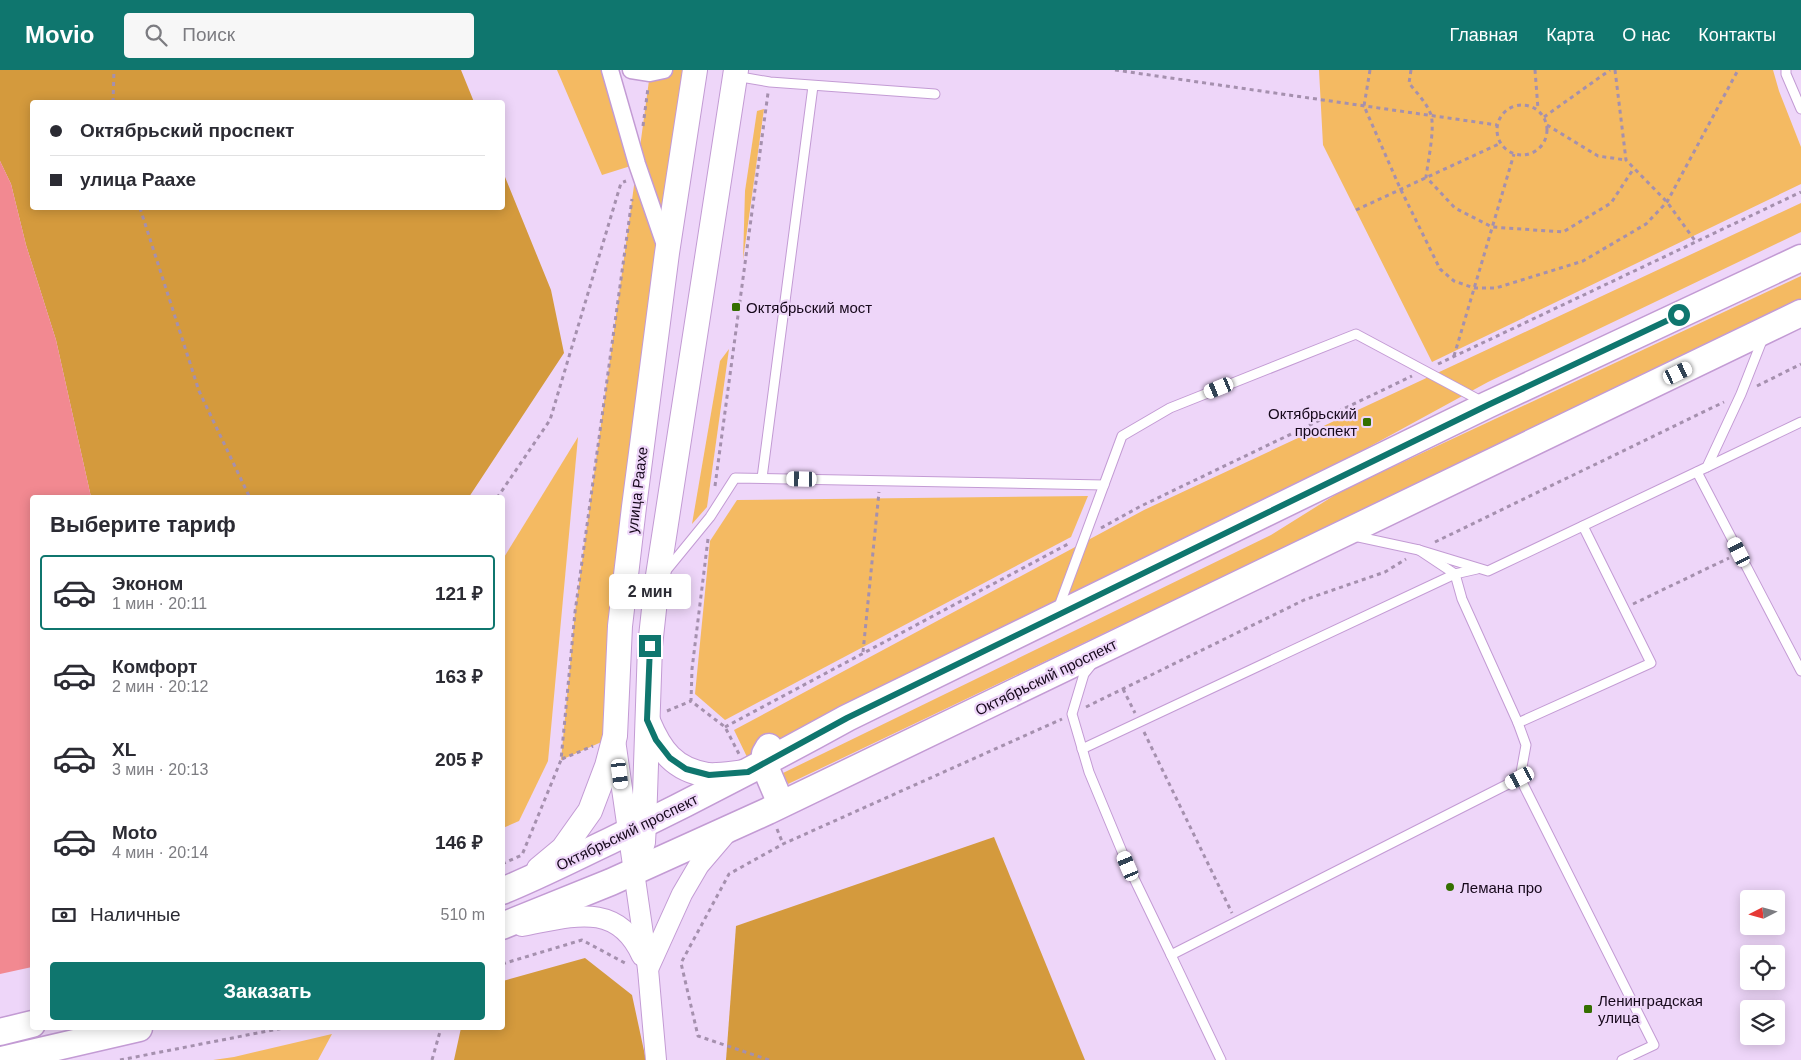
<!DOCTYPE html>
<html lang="ru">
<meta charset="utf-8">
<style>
:root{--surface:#fff;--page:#f7f7f7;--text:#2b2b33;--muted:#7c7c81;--line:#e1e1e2;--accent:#0f766e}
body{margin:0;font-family:Helvetica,sans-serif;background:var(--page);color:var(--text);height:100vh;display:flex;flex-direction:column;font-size:19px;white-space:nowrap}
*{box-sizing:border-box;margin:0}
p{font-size:16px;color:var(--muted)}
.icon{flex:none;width:28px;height:28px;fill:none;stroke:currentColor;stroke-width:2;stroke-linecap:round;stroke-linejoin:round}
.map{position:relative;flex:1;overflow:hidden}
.side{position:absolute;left:30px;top:425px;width:475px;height:535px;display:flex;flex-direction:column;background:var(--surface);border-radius:5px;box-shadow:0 2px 12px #0003}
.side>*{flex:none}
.banner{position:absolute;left:30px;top:30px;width:475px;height:110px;border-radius:5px;box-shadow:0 2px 12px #0003;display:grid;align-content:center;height:110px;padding:0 20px;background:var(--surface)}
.needle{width:32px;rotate:264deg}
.fabs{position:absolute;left:1740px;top:820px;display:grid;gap:10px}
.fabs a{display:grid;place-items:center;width:45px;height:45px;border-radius:5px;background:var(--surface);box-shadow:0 2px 12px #0003;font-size:25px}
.end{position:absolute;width:22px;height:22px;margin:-11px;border:6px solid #0f766e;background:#fff;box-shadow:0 0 0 2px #fff}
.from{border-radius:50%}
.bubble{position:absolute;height:35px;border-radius:5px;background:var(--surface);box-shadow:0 2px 12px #0003;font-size:16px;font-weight:700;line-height:35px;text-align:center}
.car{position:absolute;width:15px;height:30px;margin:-15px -8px;border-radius:6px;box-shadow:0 0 4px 1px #0007;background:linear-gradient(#fff 24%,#345 0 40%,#fff 0 76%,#345 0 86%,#fff 0)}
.banner b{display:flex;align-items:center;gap:18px;height:48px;font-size:19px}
.banner b+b{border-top:1px solid var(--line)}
.banner i{width:12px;height:12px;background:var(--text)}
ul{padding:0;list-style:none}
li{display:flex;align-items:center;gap:15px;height:75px;margin:0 10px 8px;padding:0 10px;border:2px solid transparent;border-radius:5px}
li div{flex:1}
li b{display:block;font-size:19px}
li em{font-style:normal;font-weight:700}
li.active{border-color:var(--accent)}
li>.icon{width:45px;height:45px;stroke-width:1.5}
h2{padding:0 20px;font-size:22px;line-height:60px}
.pay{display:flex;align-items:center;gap:12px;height:55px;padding:0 20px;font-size:19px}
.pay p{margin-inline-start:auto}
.action{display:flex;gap:10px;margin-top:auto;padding:10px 20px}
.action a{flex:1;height:58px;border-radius:5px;background:var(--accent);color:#fff;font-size:20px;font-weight:700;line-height:58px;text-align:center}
header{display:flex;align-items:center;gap:30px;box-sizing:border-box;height:70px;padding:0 25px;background:var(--accent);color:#fff}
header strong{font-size:24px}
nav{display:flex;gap:28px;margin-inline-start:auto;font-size:18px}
.search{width:350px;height:45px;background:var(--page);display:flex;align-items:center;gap:12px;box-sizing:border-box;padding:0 18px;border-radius:5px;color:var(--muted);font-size:19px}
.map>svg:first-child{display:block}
</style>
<header>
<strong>Movio</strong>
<div class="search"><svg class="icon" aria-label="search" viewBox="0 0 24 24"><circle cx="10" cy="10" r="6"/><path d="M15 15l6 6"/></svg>Поиск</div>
<nav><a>Главная</a><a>Карта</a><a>О нас</a><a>Контакты</a></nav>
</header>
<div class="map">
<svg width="1801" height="990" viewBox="0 0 1801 990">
<rect width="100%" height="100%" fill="#eed6f9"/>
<g fill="#f4ba62">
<polygon points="557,0 610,0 638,92 650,3 631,0 695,0 615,666 561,690 575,542 637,94 602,105"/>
<polygon points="1319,0 1773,0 1779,21 1801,77 1801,114 1432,292 1323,75"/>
<polygon points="764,39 743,190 745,121 757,41"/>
<polygon points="1801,133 1801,162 1488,312 1206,466 747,687 734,660 1144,440"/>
<polygon points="1801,206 1801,231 788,714 783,703 1271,465 1343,420"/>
<polygon points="729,279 707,437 692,454 720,291"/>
<polygon points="578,367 548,691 519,751 503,758 503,489"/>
<polygon points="1088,426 1071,467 725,650 695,624 710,471 737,430"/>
<polygon points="332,964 318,990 213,990 234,987"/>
</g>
<g fill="#d49a3d">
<polygon points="0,0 461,0 474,32 32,32 32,138 502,138 503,102 551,220 564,283 469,427 91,427 56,270 26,175 11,114 0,91"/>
<polygon points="994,767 1085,990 726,990 736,856"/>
<polygon points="585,888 632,925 646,990 454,990 461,958 502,958 503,911"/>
</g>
<polygon fill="#f28991" points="0,91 11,114 26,175 56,270 91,427 32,428 32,897 0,904"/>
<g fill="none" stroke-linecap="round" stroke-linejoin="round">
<g stroke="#c39bd4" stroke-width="11">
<g id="service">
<polyline points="1786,0 1786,4 1801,39"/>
<polyline points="735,6 770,12 935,24"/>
<polyline points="1707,397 1801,352"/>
<polyline points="1697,402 1801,601"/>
<polyline points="762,408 813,16"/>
<polyline points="1354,466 1419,480 1488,501 1707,397 1741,324 1763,268"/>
<polyline points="665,502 710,447 735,408 1104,415"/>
<polyline points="1058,539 1122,366 1170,338 1356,264 1483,332"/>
<polyline points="1092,594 1084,604 1072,644 1089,702 1128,796 1171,885 1520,708 1526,675 1518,653 1462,529 1455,504 1419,480"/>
<polyline points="1518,653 1651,593 1583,456"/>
<polyline points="1082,679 1455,504 1477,499"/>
<polyline points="1520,708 1654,975 1622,990"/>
<polyline points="1171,885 1221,990"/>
</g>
</g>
<g stroke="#c39bd4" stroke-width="19">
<g id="minor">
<polyline points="610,0 637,94 666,178"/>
<polyline points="631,0 650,3 664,0"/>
</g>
</g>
<g stroke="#c39bd4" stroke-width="22">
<g id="tertiary">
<polyline points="615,670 648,899 656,990"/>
<path d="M522 856C571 847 617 830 642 886"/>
<polyline points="648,899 682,824 699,795 728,761"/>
</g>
</g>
<g stroke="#c39bd4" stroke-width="26">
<g id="secondary">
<path d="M648 651C660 680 674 700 708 705 720 706 734 703 746 702"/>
<polyline points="539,799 563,779 590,741 607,696 615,666 620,556 634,437 667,183 695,0"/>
<polyline points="634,802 643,772 644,754 650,576 657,512 736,0"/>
</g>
</g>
<g stroke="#c39bd4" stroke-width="29">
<g id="primary">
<polyline points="769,677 765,684 764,694 781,734"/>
<path d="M502 821C539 806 574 788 610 771 690 732 769 691 847 648L1487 335 1801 188"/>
<polyline points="502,856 611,812 768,741 1801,243"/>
<polyline points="0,962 32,954"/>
<polyline points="1,990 139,958"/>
</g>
</g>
<g stroke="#a590ae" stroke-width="3" stroke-dasharray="4 4" stroke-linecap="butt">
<polyline points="1115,0 1497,55"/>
<polyline points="1370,0 1364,36 1400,118 1440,199 1454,211 1474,218 1496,218 1583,191 1646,154 1667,132 1738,0"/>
<path d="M1411 0 1409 13C1416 22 1427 33 1431 45 1435 59 1428 91 1426 107L1455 138 1492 157 1563 162 1611 133 1634 98"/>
<polyline points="1535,0 1538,39"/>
<polyline points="1615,0 1626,90 1667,132 1696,172"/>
<polyline points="113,32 114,0"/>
<circle cx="1522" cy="60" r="25"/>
<polyline points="1544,47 1610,0"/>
<polyline points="1547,55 1598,86 1626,90"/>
<polyline points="643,56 648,18"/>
<polyline points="140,138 199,321 250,428"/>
<polyline points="1356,140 1501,73"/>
<polyline points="1454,286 1514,84"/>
<polyline points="1438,294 1801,122"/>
<polyline points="1757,316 1801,294"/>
<polyline points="715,416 768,23"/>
<polyline points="497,428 550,350 621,113 626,111"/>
<polyline points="1101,458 1141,436 1412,306"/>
<polyline points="708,469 692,599 691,631 725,657 739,684"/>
<polyline points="1435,472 1724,332"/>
<polyline points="1633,534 1729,488"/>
<polyline points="863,582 879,422"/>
<polyline points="1123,619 1135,643"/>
<polyline points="1086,637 1304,530 1385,502 1406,489"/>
<polyline points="667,641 691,631"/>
<polyline points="725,657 1068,474"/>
<polyline points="1144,662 1232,843"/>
<polyline points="562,689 593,676"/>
<polyline points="777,759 783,774"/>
<polyline points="502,794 522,785 561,690 575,542 632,129"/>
<polyline points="502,894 582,870 625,893"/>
<polyline points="120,990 283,958"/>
<polyline points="432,990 441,958"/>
<polyline points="769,990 698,966 681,893 729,804 783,774 1062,649"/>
</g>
<use href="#service" stroke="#fff" stroke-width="9"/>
<use href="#minor" stroke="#fff" stroke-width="16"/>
<use href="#tertiary" stroke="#fff" stroke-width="20"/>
<use href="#secondary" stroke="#fff" stroke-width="24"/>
<use href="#primary" stroke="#fff" stroke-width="26"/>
</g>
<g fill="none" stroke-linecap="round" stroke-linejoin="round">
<polyline stroke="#0f766e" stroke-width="6" points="650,576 647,650 656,670 670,688 686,699 709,705 748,702 847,648 1488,335 1679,245"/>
</g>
<g fill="#346f00" stroke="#eed6f9" stroke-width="2">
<rect x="731" y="232" width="10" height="10" rx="2.5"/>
<rect x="1362" y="347" width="10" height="10" rx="2.5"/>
<circle cx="1450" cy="817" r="5"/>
<rect x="1583" y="934" width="10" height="10" rx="2.5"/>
</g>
<g text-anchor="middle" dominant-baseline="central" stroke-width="4.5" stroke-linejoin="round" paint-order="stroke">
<g font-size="15" fill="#16081b" stroke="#eed6f9" text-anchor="start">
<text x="746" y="237">Октябрьский мост</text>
<text x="1357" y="343" text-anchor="end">Октябрьский<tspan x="1357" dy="17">проспект</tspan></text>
<text x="1460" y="817">Лемана про</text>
<text x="1598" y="930">Ленинградская<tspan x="1598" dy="17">улица</tspan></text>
</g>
<g font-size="15" fill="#16081b" stroke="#eed6f9">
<text transform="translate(637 420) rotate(-83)">улица Раахе</text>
<text transform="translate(1046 607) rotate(-26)">Октябрьский проспект</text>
<text transform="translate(627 762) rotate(-26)">Октябрьский проспект</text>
</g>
</g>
</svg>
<div class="fabs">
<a><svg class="needle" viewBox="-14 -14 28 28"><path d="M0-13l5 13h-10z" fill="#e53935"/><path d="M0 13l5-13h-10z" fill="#7c7c81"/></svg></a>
<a><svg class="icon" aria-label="locate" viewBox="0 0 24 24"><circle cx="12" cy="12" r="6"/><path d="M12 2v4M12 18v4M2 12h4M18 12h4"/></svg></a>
<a><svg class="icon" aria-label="layers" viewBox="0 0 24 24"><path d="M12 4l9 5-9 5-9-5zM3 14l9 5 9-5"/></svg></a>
</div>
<i class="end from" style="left:1679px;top:245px"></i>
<i class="end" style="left:650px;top:576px"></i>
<div class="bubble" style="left:609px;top:504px;width:82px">2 мин</div>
<i class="car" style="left:1678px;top:303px;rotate:64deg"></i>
<i class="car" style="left:1219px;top:318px;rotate:248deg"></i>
<i class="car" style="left:802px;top:409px;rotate:271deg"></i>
<i class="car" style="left:1739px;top:482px;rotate:333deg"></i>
<i class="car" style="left:620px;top:704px;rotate:173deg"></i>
<i class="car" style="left:1520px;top:708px;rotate:243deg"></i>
<i class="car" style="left:1128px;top:796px;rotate:337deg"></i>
<div class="banner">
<b><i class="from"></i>Октябрьский проспект</b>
<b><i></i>улица Раахе</b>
</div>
<section class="side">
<h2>Выберите тариф</h2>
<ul>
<li class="active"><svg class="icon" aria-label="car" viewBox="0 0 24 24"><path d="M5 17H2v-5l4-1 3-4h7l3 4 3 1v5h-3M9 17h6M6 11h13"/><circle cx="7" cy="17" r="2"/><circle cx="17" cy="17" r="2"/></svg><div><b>Эконом</b><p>1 мин · 20:11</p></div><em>121 ₽</em></li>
<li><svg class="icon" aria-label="car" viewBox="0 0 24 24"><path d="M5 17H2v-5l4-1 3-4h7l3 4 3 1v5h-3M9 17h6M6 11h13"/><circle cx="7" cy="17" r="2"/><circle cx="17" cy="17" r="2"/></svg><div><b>Комфорт</b><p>2 мин · 20:12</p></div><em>163 ₽</em></li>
<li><svg class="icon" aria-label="car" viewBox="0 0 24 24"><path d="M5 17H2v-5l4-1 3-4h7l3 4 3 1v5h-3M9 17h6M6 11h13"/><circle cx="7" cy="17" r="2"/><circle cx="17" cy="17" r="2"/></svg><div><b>XL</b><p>3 мин · 20:13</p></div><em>205 ₽</em></li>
<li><svg class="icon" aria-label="car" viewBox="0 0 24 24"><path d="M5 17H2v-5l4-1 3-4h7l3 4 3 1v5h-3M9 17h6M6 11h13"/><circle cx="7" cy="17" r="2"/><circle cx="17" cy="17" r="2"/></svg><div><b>Moto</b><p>4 мин · 20:14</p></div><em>146 ₽</em></li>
</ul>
<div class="pay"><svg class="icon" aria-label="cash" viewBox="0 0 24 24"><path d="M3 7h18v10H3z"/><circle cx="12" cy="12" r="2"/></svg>Наличные<p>510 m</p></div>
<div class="action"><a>Заказать</a></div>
</section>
</div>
